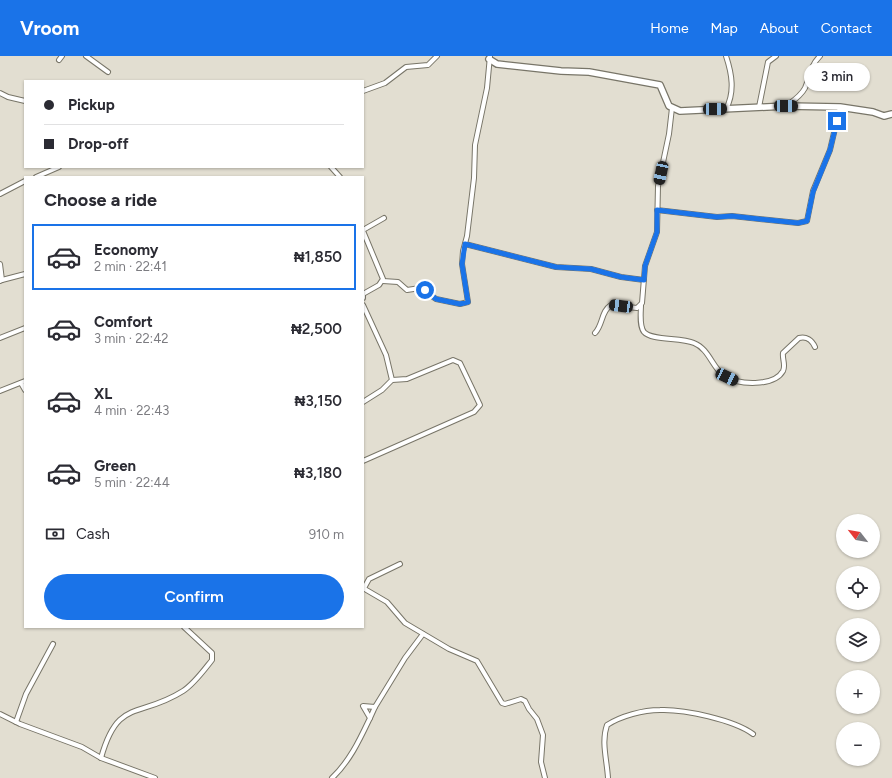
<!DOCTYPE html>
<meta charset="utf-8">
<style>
:root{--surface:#fff;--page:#f2f2f3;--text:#2b2b33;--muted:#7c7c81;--line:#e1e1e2;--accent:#1a73e8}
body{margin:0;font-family:Figtree,sans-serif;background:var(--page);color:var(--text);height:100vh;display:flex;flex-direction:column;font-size:15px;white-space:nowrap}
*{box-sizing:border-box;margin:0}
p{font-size:13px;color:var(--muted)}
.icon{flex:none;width:22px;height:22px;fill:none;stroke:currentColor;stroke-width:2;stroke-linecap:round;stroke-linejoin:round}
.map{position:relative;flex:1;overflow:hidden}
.side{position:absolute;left:24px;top:120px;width:340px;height:452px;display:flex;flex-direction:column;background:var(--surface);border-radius:0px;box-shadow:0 1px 3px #0004}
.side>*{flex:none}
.top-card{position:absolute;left:24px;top:24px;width:340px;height:88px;border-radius:0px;box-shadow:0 1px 3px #0004;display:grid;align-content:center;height:88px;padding:0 20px;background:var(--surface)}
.needle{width:26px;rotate:301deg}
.tools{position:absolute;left:836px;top:458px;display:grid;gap:8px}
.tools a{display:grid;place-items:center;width:44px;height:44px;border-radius:50%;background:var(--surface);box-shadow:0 1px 3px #0004;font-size:20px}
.end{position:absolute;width:18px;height:18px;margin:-9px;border:5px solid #1a73e8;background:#fff;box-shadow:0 0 0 2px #fff}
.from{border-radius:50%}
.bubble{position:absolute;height:28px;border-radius:14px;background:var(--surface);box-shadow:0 1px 3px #0004;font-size:13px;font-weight:600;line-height:28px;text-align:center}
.car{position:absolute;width:12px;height:24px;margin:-12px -6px;border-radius:5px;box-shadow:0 0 3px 1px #0007;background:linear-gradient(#222 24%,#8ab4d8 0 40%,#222 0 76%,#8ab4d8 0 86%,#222 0)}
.top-card b{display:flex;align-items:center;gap:14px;height:38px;font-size:15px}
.top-card b+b{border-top:1px solid var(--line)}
.top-card i{width:10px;height:10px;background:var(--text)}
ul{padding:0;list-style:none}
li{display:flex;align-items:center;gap:12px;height:66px;margin:0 8px 6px;padding:0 12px;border:2px solid transparent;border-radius:0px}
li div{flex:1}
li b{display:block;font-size:15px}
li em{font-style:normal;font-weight:600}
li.selected{border-color:var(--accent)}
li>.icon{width:36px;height:36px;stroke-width:1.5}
h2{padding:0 20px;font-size:18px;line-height:48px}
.pay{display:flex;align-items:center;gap:10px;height:44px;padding:0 20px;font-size:15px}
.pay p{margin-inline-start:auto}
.button{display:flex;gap:8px;margin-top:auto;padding:8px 20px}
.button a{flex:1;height:46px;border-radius:24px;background:var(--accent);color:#fff;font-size:16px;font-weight:600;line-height:46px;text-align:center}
header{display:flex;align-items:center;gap:24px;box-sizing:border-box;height:56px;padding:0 20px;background:var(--accent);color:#fff}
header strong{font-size:19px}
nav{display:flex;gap:22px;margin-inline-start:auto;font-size:14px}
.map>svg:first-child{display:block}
</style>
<header>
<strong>Vroom</strong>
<nav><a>Home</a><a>Map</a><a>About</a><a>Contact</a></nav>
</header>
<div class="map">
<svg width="892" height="722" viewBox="0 0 892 722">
<rect width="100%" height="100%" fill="#e2ded1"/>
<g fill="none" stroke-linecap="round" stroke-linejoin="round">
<g stroke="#787568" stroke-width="6">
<g id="minor">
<polyline points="86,0 108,16"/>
<path d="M726 0C732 18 735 36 726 53"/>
<polyline points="59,4 62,0"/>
<polyline points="363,35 385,27 406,11 428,9 437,0"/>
<polyline points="0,37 8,41 25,45"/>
<path d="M786 50C793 45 801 40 805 32 810 20 810 10 820 0"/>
<polyline points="759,51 768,6 776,0"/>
<polyline points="331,111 340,121"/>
<polyline points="36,121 59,111"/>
<polyline points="0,138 25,125"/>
<polyline points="657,154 717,161 732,160 798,167 807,165 813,135 830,94 840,51"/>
<polyline points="363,174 384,162"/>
<polyline points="363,175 383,223 379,229 363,238 363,242"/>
<polyline points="465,188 556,211 591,213 621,221 644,224"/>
<polyline points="0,208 2,224 0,225"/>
<polyline points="2,224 25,218"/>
<polyline points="383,225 398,226 407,234 420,232 436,243 460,248 468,246 462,208 463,195 467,180 474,122 475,89 487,32 490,0"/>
<polyline points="363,249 386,299 392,324 382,334 363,346"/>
<path d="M641 249C641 256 639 270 644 276 652 285 681 281 694 287 709 293 712 311 724 320 738 329 774 331 783 315 786 309 782 303 783 297L799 282C806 280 812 284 815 291"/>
<path d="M595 277C603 269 601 255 611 249L637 252 642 247 645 210 657 176 658 130 669 78 672 52"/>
<polyline points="0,282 25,272"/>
<polyline points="21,327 25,334"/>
<polyline points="0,335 25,325"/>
<polyline points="363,405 474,356 480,349 460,307 453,304 407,323 392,324"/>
<polyline points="363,532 387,546 405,567 449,593 477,605 502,647 505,648 521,643 525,645 529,653 537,663 543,679 541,706 545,722"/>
<polyline points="364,532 369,523 400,508"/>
<polyline points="0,658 20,668 82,691 101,702 155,722"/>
<polyline points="370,662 375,651"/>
<polyline points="16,666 26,638 53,588"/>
<path d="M101 702C118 641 139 663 183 635 194 628 204 614 212 604V597L184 571"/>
<path d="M332 722C350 705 360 683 370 662L363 650 375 651 405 602 423 578"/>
<path d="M608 722C607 704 601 686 607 669 621 660 643 654 660 654 684 653 734 664 753 678"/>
</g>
</g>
<g stroke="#787568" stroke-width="8">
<polyline id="tertiary" points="489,3 497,8 561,15 589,16 660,29 669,50 680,55 786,50 840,51 873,56 884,60 892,58"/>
</g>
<use href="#minor" stroke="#fff" stroke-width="4"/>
<use href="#tertiary" stroke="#fff" stroke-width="5.5"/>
</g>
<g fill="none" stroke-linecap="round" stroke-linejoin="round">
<polyline stroke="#1a73e8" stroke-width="5" points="425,234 436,243 460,248 468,246 462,208 465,188 556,211 591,213 621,221 644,224 645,210 657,176 657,154 717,161 732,160 798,167 807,165 813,136 830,94 837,65"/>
</g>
</svg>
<div class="tools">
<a><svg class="needle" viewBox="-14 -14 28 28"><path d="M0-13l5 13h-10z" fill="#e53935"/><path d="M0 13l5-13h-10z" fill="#7c7c81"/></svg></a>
<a><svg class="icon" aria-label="locate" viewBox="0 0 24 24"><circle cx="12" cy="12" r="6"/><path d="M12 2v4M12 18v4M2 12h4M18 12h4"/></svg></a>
<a><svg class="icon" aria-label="layers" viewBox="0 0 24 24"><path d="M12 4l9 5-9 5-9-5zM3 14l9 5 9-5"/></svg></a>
<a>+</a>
<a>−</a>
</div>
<i class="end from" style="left:425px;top:234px"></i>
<i class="end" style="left:837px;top:65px"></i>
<div class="bubble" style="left:804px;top:7px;width:66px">3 min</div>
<i class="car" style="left:786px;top:50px;rotate:91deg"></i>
<i class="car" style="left:715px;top:53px;rotate:89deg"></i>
<i class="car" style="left:661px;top:117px;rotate:192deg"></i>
<i class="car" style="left:621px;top:250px;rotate:277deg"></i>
<i class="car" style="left:727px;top:321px;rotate:115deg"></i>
<div class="top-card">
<b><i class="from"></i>Pickup</b>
<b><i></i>Drop-off</b>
</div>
<section class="side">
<h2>Choose a ride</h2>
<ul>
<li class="selected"><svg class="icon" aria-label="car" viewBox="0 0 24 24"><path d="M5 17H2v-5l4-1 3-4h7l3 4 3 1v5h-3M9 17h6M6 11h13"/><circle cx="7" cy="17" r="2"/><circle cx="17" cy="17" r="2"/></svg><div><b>Economy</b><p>2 min · 22:41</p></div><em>₦1,850</em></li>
<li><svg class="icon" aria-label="car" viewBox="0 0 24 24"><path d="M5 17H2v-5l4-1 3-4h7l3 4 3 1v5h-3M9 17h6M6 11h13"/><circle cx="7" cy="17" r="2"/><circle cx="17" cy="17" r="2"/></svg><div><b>Comfort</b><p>3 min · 22:42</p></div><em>₦2,500</em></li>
<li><svg class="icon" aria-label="car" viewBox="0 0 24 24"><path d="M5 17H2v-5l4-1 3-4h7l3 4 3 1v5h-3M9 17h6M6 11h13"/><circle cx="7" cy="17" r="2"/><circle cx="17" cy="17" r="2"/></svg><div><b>XL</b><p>4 min · 22:43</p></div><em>₦3,150</em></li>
<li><svg class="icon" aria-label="car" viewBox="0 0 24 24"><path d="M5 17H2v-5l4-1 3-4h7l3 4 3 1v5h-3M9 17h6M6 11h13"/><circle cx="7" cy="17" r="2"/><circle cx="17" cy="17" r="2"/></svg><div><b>Green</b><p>5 min · 22:44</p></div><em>₦3,180</em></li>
</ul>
<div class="pay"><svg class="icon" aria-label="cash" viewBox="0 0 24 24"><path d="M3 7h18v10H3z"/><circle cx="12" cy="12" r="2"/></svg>Cash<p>910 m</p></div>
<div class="button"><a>Confirm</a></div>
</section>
</div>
